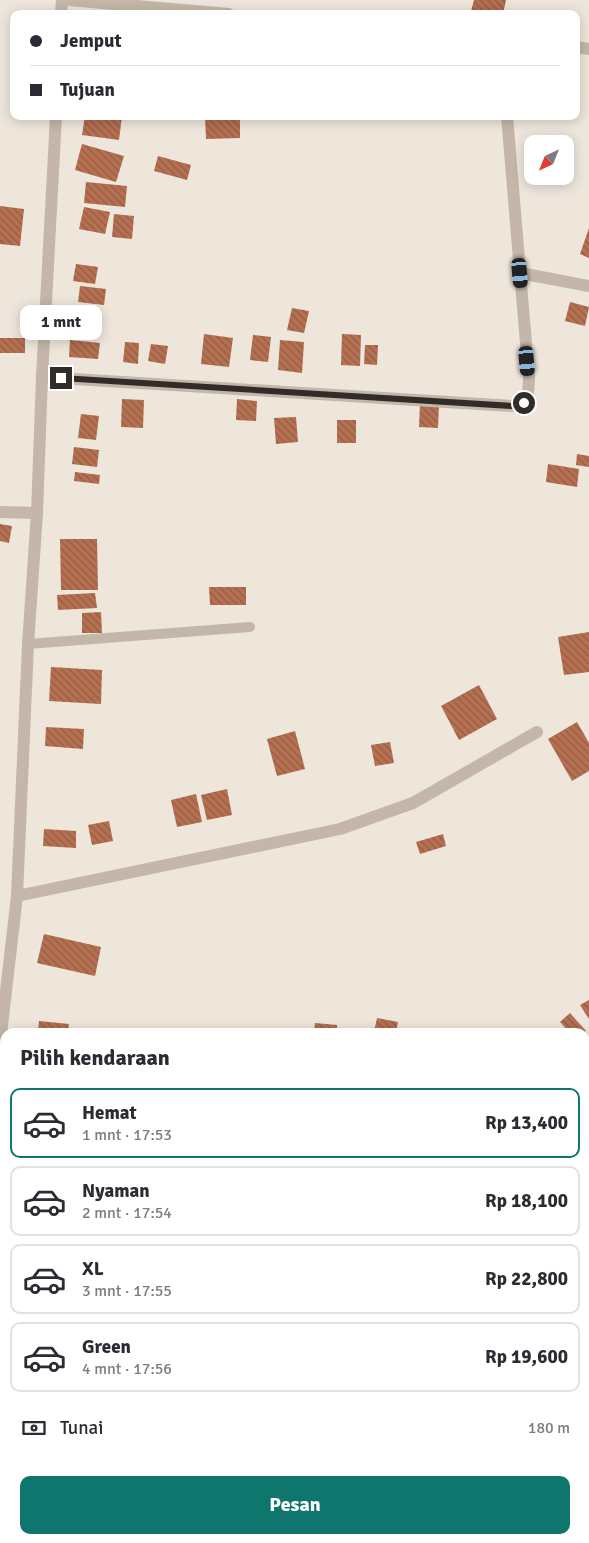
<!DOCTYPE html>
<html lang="id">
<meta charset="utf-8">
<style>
:root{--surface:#fff;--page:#f2f2f3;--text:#2b2b33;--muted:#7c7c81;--line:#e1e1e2;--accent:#0f766e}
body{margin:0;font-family:Signika,sans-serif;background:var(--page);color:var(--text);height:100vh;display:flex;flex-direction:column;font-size:19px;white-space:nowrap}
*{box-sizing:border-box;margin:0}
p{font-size:16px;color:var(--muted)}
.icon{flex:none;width:28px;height:28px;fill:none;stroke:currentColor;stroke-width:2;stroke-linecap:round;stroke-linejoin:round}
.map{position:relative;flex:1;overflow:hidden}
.drawer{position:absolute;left:0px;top:1028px;width:590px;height:516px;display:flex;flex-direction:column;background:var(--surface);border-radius:15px 15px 0 0;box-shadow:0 2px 12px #0003}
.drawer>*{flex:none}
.hud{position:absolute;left:10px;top:10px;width:570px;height:110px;border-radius:10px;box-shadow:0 2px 12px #0003;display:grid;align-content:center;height:110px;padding:0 20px;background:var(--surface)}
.needle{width:32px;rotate:223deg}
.controls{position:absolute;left:524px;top:135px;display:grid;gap:10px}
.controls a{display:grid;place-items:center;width:50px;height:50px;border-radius:10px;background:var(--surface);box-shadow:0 2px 12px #0003;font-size:25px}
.end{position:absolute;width:22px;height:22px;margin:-11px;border:6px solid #322c28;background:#fff;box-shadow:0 0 0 2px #fff}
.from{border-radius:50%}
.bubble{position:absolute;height:35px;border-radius:10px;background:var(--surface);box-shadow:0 2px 12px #0003;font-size:16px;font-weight:700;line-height:35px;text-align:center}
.car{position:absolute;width:15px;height:30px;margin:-15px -8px;border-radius:6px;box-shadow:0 0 4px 1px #0007;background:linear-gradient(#222 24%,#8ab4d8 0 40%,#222 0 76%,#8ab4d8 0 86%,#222 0)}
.hud b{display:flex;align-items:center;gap:18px;height:48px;font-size:19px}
.hud b+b{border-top:1px solid var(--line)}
.hud i{width:12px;height:12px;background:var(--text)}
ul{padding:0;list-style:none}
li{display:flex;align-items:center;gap:15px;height:70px;margin:0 10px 8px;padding:0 10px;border:2px solid var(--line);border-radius:10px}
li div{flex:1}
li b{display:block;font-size:19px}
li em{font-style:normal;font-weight:700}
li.selected{border-color:var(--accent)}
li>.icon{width:45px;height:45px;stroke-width:1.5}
h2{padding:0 20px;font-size:22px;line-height:60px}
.pay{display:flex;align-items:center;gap:12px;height:55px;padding:0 20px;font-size:19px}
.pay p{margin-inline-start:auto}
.action{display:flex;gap:10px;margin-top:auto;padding:10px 20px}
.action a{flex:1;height:58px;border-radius:10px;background:var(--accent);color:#fff;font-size:20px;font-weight:700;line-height:58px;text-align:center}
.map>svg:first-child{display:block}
</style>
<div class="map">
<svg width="589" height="1543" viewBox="0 0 589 1543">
<defs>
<pattern id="building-back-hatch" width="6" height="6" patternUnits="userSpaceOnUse" patternTransform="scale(1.25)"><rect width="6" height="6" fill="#b57051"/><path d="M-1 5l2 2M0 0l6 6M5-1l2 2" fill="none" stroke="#945c43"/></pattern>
</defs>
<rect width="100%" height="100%" fill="#eee6db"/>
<g fill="url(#building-back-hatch)">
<polygon points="474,0 506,0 503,14 487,14 471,11"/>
<polygon points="18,10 42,11 42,14 18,14"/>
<polygon points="85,116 122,116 119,140 82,135"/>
<polygon points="205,116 240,116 240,138 206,139"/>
<polygon points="82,144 124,156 116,182 75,170"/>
<polygon points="158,156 191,165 187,180 154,171"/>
<polygon points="86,182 127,186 125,207 84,203"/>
<polygon points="0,206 24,209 20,246 0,244"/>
<polygon points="84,207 110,212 105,234 79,229"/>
<polygon points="114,214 134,216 132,239 112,237"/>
<polygon points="589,228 589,258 580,254"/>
<polygon points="76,264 98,267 95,284 73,281"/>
<polygon points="80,286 106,289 104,305 78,302"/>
<polygon points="570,302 589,307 585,326 565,321"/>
<polygon points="72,306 98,308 97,328 71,326"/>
<polygon points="292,308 309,311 304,333 287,330"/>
<polygon points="204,334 233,338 229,367 201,364"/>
<polygon points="342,334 361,335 360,366 341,365"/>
<polygon points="253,335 271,337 268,362 250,360"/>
<rect x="0" y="338" width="25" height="15"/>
<polygon points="70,340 100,343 98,359 69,357"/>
<polygon points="280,340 304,342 302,373 278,370"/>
<polygon points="125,342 139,343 138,364 123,362"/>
<polygon points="151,344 168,346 165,364 148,361"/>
<polygon points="365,345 378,345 377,365 364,364"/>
<polygon points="122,399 144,400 143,428 121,427"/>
<polygon points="237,399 257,401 256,421 236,420"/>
<polygon points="420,403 439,404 438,428 419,427"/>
<polygon points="81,414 99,416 96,440 78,438"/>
<polygon points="296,417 298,442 276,444 274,418"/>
<rect x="337" y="420" width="19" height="23"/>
<polygon points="74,447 99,450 97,467 72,464"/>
<polygon points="577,454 589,456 589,467 576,465"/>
<polygon points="548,464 579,469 577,487 546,482"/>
<polygon points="75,472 100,475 99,484 74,481"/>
<polygon points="0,524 12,526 9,543 0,541"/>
<polygon points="60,539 97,539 98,590 61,590"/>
<polygon points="209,587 246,587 246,605 210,605"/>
<polygon points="95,593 97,608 58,610 57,595"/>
<polygon points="101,612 102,633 82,633 82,613"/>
<polygon points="589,632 589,672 564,675 558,637"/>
<polygon points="51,667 102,670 101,704 49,701"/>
<polygon points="479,685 497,719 459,740 441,706"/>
<polygon points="577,722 589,743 589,771 572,781 548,739"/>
<polygon points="46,727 84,729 83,749 45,746"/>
<polygon points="295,731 305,769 277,776 267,739"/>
<polygon points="390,742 394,763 375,766 371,745"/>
<polygon points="227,789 232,815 207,820 201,795"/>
<polygon points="196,794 202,822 177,827 171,800"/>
<polygon points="109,821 113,841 92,845 88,825"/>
<polygon points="44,829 76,831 76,848 43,846"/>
<polygon points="443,834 446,846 420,854 416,842"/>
<polygon points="44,934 101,947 95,976 37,963"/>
<polygon points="589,1000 589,1019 580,1005"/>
<polygon points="570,1013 586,1031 584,1032 569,1032 560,1022"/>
<polygon points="377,1018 398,1022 396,1032 374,1032"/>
<polygon points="39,1021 69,1024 68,1032 38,1032"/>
<polygon points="315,1023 337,1025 337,1032 314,1032"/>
<polygon points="95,1539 121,1539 120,1543 93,1543"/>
</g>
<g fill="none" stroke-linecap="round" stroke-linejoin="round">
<polyline stroke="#c4b7a9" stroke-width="10" points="28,644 250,627"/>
<g stroke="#c4b7a9" stroke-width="12">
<polyline points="69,0 229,14"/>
<polyline points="61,14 62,0"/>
<polyline points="576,47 589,49"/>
<polyline points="520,273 589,286"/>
<polyline points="42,377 512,406 524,403 528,395 529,379 507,116"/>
<polyline points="0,512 37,513"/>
<polyline points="17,896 340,829 413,803 537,732"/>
<polyline points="585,1074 589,1070"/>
<polyline points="0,1168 1,1034 17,896 28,644 37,513 42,377 56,116"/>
<polyline points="491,1539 492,1543"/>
</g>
<g stroke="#524740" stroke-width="15">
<polyline points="585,1305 589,1305"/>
<polyline points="66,1543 68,1539"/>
</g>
</g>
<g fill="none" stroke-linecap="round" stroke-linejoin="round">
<polyline stroke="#322c28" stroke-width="6" points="61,378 512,406 524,403"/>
</g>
</svg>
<div class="controls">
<a><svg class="needle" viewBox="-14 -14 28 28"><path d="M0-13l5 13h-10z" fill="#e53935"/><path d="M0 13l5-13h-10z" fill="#7c7c81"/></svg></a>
</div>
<i class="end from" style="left:524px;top:403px"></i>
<i class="end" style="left:61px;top:378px"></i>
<div class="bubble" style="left:20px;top:305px;width:82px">1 mnt</div>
<i class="car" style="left:520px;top:273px;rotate:175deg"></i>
<i class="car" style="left:527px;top:361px;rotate:175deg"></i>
<div class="hud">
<b><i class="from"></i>Jemput</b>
<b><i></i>Tujuan</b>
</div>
<section class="drawer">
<h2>Pilih kendaraan</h2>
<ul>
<li class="selected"><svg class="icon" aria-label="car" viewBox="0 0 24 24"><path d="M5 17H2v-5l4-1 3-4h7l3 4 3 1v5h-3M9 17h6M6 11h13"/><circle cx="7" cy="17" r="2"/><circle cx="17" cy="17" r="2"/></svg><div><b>Hemat</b><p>1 mnt · 17:53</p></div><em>Rp 13,400</em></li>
<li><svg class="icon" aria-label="car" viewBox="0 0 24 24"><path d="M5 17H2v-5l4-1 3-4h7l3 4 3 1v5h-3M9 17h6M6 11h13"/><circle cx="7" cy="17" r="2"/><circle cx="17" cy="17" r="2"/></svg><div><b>Nyaman</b><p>2 mnt · 17:54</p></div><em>Rp 18,100</em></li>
<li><svg class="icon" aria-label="car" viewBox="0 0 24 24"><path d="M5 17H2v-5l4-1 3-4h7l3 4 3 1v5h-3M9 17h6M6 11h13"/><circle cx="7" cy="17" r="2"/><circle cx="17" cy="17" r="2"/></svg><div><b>XL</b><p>3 mnt · 17:55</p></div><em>Rp 22,800</em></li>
<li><svg class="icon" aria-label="car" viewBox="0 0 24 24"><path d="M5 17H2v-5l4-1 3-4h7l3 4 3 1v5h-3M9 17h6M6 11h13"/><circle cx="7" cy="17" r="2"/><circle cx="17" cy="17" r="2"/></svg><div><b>Green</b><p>4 mnt · 17:56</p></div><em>Rp 19,600</em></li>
</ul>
<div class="pay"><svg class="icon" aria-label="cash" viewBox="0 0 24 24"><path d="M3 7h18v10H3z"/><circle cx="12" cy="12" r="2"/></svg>Tunai<p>180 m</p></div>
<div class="action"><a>Pesan</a></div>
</section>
</div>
